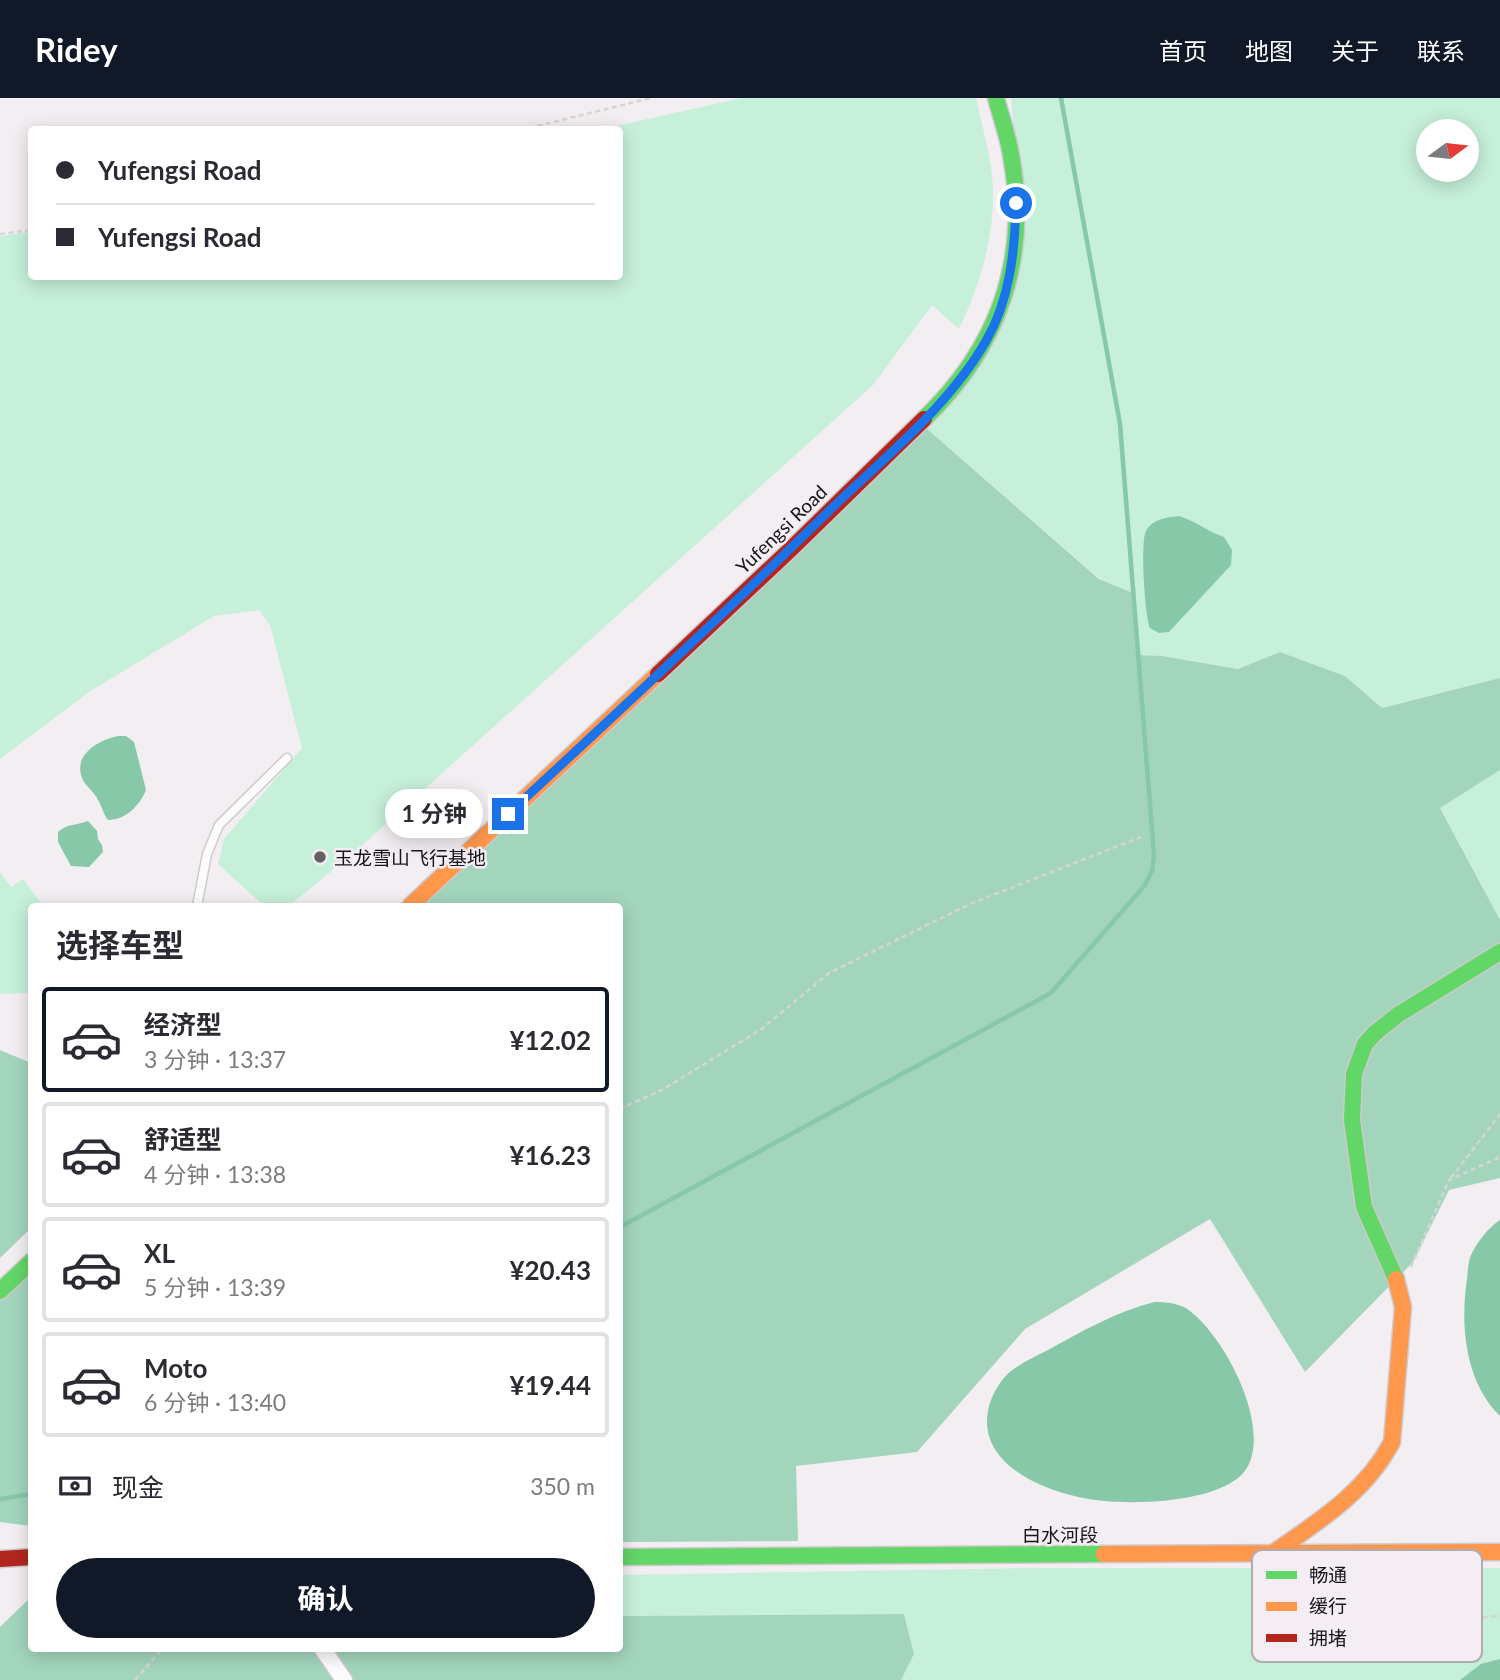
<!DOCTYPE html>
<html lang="zh">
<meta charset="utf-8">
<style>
:root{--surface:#fff;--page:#f7f7f7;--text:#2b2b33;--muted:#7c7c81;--line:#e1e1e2;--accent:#111827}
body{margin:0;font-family:Lato,"Noto Sans SC",sans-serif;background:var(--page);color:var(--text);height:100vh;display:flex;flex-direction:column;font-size:26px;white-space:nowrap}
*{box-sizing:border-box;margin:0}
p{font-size:23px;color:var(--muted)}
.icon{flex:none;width:38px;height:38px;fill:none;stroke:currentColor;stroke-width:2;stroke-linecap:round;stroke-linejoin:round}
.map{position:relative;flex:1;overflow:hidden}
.side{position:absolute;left:28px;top:805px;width:595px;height:749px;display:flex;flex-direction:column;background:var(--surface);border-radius:7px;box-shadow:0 4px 18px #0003}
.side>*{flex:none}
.banner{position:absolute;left:28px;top:28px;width:595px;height:154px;border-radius:7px;box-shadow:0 4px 18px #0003;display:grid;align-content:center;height:154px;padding:0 28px;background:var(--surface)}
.needle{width:46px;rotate:75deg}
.controls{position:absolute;left:1416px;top:21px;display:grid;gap:14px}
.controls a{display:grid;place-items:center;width:63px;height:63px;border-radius:50%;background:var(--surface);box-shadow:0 4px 18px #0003;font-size:35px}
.end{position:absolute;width:32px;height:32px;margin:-16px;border:9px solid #1a73e8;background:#fff;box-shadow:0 0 0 4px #fff}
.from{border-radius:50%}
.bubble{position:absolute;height:49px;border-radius:24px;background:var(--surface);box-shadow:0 4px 18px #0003;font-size:23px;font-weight:700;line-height:49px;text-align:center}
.banner b{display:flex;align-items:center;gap:24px;height:66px;font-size:26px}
.banner b+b{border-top:2px solid var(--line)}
.banner i{width:18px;height:18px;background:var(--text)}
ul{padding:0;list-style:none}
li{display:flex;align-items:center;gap:21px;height:105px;margin:0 14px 10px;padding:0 14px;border:4px solid var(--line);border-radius:7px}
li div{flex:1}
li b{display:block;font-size:26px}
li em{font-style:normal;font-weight:700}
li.current{border-color:var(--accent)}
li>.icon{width:63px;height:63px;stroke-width:1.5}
h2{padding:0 28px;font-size:32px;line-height:84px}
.pay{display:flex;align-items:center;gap:18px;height:77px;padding:0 28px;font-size:26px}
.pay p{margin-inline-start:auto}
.button{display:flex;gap:14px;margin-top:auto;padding:14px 28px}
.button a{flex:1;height:80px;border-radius:42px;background:var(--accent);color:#fff;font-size:28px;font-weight:700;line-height:80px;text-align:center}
header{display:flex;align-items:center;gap:42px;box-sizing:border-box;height:98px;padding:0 35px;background:var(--accent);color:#fff}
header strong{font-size:33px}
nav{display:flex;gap:38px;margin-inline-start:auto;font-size:24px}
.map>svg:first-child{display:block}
</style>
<header>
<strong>Ridey</strong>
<nav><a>首页</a><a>地图</a><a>关于</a><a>联系</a></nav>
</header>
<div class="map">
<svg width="1500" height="1582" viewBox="0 0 1500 1582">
<rect width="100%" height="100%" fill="#f3eef2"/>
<g fill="#c6f0da" fill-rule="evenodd">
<path d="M741 0H976C982 28 992 62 993 91 994 140 980 187 959 231L932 207 873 287 357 752 289 808H264L218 766 224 741 302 650 270 527 259 512 214 518 89 594 0 661V138L31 134 32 178H620V32L603 31Z"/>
<path d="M1011 0H1500V580L1382 610 1345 578 1280 554 1238 571 1162 558 1138 557 1132 495 1100 481 926 330 998 229 1022 119ZM1428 33H1466V72H1428Z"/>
<polygon points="1500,672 1500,822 1440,709"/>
<polygon points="0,774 11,789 23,781 43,808 32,808 31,895 0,896"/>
<polygon points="1036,1470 1500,1470 1500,1582 901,1582 914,1556 904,1516 620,1518 620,1477"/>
</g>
<g fill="#a3d5bd">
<polygon points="926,330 1099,481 1133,495 1138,557 1162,558 1238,571 1280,554 1345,578 1382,610 1500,580 1500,672 1440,710 1500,822 1500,1080 1449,1092 1413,1164 1305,1274 1210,1121 1025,1231 917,1354 796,1368 798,1443 620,1444 620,808 414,808"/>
<polygon points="0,952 31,965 32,1129 0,1160"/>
<polygon points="31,1163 31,1428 0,1424 0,1192"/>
<polygon points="31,1499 32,1550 620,1550 620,1518 904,1516 914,1556 901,1582 0,1582 0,1529"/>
</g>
<g fill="#87c8a8">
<path d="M1179 418C1196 423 1208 434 1224 439L1232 452 1231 467 1169 534 1159 535 1150 530C1145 519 1140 443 1146 433 1152 421 1168 419 1179 418Z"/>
<path d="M118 638H126L134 644 146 692C140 707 126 722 108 722 103 716 102 708 98 702 95 695 88 690 84 684 70 659 97 642 118 638Z"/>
<path d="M88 723 97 733 98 741 102 747 103 754 89 769 71 768 58 744V734C66 726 78 727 88 723Z"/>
<path d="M1500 1122V1318C1465 1284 1460 1227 1467 1181 1468 1173 1468 1162 1472 1155 1478 1143 1489 1129 1500 1122Z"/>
<path d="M1154 1204C1166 1204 1180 1205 1190 1213 1225 1240 1270 1325 1248 1368 1229 1406 1126 1408 1089 1401 1047 1394 978 1368 988 1313 990 1302 996 1289 1004 1280 1015 1267 1033 1260 1048 1252 1082 1233 1116 1214 1154 1204Z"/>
<polygon points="1500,1561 1500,1582 1460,1582 1481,1566"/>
</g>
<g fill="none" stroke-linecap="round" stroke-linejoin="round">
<g stroke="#87c8a8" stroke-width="4.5">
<polyline points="620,1129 1051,895 1145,787 1152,773 1154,757 1120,326 1061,0"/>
<polyline points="0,1401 32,1396"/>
</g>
<g stroke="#cecacd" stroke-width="11">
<polyline id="lane" points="197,808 207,756 219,727 287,660"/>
</g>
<g stroke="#cecacd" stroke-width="19">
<polyline id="street" points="322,1550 344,1582"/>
</g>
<g stroke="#cecacd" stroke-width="19">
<g id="fast">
<path d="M924 321C999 249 1030 160 1011 57 1008 38 1001 19 996 0"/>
<polyline points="1396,1181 1364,1109 1352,1022 1354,976 1365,946 1375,935 1399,916 1500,854"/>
<polyline points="0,1193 32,1163"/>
<polyline points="620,1459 1104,1456"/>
</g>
</g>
<g stroke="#cecacd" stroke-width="19">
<g id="slow">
<polyline points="410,808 658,576"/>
<path d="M1273 1455C1319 1423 1365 1395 1392 1344L1403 1209 1396 1181"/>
<polyline points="1104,1456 1500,1454"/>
</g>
</g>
<g stroke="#cecacd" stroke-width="19">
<g id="jam">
<polyline points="658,576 792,450 924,321"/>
<polyline points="0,1461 32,1459"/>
</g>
</g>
<g stroke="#d6d5d6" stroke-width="2.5" stroke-dasharray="5 3.5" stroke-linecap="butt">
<polyline points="521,32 651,0"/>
<polyline points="0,136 32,132"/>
<polyline points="620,1011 662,992 763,930 829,875 970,806 1141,739"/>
<polyline points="1451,1080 1500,1016"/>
<polyline points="1411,1169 1449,1082 1500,1059"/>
<polyline points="1330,1476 1343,1509 1393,1527 1500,1518"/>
<polyline points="135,1582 163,1550"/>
</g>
<use href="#lane" stroke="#fdfcfd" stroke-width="8"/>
<use href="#street" stroke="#fdfcfd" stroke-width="16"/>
<use href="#fast" stroke="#63d668" stroke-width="16"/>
<use href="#slow" stroke="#ff974d" stroke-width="16"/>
<use href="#jam" stroke="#b3261e" stroke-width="16"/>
</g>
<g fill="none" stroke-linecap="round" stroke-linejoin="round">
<path stroke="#1a73e8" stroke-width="9" d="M508 716C617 615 726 514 832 410 885 359 949 308 986 243 1010 202 1015 152 1016 105"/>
</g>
<circle fill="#646164" stroke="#f4edf3" stroke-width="2.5" cx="320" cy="759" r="7"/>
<g text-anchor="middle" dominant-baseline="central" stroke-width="5" stroke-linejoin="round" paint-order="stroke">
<g font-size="19" fill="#171517" stroke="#f4edf3">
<text transform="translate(781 431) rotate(-44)">Yufengsi Road</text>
<text x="1060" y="1436">白水河段</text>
</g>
<g font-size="19" fill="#171517" stroke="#f4edf3" text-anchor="start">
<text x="334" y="759">玉龙雪山飞行基地</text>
</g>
</g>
<rect x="1252" y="1452" width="230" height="112" rx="10" fill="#f4edf3" stroke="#b2acb1" stroke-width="2"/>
<rect x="1266" y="1473" width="31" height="8" fill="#63d668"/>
<rect x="1266" y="1504" width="31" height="9" fill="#ff974d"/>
<rect x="1266" y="1536" width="31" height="8" fill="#b3261e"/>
<g font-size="19" fill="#171517">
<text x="1309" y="1484">畅通</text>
<text x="1309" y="1515">缓行</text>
<text x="1309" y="1547">拥堵</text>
</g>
</svg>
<div class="controls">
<a><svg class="needle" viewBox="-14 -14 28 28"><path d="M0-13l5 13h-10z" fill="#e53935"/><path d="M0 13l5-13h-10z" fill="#7c7c81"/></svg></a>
</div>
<i class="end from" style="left:1016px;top:105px"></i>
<i class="end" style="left:508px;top:716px"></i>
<div class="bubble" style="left:385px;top:691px;width:98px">1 分钟</div>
<div class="banner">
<b><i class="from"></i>Yufengsi Road</b>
<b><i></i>Yufengsi Road</b>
</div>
<section class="side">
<h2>选择车型</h2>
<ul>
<li class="current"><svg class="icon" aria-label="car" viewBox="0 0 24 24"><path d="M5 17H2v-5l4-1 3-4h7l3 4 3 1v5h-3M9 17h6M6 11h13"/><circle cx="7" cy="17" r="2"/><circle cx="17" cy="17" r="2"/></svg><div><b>经济型</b><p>3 分钟 · 13:37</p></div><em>¥12.02</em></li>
<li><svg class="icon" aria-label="car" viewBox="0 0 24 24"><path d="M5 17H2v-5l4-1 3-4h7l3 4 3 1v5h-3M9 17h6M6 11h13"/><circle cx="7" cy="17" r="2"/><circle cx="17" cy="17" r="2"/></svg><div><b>舒适型</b><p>4 分钟 · 13:38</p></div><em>¥16.23</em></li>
<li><svg class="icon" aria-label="car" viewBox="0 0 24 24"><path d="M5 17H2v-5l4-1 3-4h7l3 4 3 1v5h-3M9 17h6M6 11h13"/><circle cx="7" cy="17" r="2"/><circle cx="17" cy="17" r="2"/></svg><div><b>XL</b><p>5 分钟 · 13:39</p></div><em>¥20.43</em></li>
<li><svg class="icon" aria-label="car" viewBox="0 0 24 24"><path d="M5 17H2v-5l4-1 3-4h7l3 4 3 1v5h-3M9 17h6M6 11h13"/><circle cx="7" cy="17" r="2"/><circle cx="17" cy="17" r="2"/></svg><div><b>Moto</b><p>6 分钟 · 13:40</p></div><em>¥19.44</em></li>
</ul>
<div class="pay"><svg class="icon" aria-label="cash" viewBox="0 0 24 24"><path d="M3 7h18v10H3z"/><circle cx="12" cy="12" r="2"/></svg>现金<p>350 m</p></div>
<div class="button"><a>确认</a></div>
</section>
</div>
